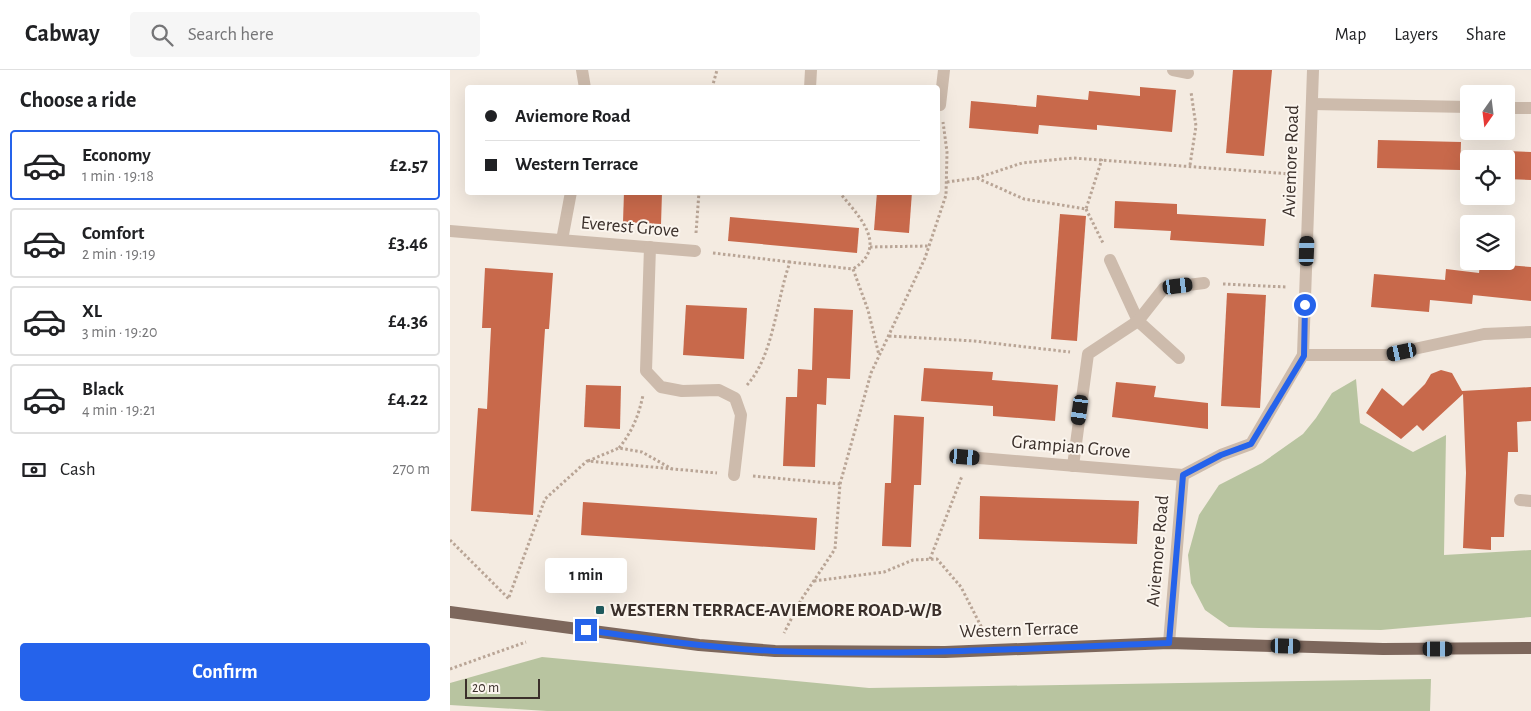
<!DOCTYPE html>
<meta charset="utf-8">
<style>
:root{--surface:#fff;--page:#f6f6f6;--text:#202124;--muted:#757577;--line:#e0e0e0;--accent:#2563eb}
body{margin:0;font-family:"Alegreya Sans",sans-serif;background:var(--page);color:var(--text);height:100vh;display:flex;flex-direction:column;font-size:19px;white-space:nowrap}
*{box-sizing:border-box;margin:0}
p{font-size:16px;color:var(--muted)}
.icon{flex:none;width:28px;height:28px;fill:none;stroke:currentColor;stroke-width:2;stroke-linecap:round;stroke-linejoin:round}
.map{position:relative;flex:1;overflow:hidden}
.details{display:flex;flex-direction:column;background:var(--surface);width:450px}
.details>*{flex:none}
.guide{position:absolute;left:15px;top:15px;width:475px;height:110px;border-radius:5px;box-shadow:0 5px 20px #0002;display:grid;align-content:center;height:110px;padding:0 20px;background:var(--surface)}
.needle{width:32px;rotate:194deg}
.fabs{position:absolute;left:1010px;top:15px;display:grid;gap:10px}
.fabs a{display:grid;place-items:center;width:55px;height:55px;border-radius:5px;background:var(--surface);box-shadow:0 5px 20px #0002;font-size:25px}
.scale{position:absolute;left:15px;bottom:12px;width:75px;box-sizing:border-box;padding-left:5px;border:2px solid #3b302b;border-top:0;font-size:14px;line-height:18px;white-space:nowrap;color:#3b302b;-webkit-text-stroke:4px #fbf5ee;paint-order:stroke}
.end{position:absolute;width:22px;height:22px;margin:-11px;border:6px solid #2563eb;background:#fff;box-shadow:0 0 0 2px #fff}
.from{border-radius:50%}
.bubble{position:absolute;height:35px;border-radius:5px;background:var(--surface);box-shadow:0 5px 20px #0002;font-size:16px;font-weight:700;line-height:35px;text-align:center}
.car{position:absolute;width:15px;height:30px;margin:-15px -8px;border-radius:6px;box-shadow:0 0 4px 1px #0007;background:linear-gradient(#222 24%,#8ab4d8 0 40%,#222 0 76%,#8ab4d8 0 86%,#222 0)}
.guide b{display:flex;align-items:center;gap:18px;height:48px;font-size:19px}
.guide b+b{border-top:1px solid var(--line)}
.guide i{width:12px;height:12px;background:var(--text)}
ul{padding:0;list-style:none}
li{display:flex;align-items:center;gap:15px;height:70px;margin:0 10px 8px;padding:0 10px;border:2px solid var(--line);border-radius:5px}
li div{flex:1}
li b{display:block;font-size:19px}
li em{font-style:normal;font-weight:700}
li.selected{border-color:var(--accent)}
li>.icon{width:45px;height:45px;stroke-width:1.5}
h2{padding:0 20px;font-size:22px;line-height:60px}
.pay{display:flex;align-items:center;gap:12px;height:55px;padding:0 20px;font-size:19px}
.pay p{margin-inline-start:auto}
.button{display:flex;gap:10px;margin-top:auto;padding:10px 20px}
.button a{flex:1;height:58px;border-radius:5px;background:var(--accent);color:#fff;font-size:20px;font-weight:700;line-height:58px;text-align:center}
header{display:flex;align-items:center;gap:30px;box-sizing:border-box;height:70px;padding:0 25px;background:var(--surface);border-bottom:1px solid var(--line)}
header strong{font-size:24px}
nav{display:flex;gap:28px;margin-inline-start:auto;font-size:18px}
.search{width:350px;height:45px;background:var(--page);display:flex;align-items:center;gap:12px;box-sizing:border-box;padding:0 18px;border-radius:5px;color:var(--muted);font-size:19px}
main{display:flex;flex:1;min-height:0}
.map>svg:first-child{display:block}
</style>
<header>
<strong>Cabway</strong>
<div class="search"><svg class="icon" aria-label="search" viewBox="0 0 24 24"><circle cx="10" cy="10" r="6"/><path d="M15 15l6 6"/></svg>Search here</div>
<nav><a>Map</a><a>Layers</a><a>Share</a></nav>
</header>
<main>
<section class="details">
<h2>Choose a ride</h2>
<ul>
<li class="selected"><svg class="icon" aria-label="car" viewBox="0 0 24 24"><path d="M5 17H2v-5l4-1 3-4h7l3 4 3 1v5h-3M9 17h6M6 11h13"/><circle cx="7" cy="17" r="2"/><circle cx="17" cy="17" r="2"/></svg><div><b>Economy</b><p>1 min · 19:18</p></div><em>£2.57</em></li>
<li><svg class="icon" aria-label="car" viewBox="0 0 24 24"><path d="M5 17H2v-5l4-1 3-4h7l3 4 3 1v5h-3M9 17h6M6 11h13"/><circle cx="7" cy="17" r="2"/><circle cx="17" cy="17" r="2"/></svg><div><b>Comfort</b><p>2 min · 19:19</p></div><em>£3.46</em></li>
<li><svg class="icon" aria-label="car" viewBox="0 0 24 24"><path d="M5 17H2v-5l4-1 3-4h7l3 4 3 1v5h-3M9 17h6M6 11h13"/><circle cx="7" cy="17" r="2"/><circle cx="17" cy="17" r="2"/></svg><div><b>XL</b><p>3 min · 19:20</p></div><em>£4.36</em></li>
<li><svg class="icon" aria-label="car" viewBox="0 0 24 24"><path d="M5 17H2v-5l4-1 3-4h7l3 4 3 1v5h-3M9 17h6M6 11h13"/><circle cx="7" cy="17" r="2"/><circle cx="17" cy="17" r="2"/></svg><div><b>Black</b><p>4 min · 19:21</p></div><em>£4.22</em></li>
</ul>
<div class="pay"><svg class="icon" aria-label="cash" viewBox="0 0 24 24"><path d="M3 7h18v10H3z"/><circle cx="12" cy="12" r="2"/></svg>Cash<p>270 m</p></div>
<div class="button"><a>Confirm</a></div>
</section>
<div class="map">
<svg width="1081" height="641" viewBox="0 0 1081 641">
<rect width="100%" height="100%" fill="#f4ebe1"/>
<g fill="#b8c4a0">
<polygon points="906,309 910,353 963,382 996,365 994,485 1081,480 1081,547 931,560 809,558 779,557 755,540 741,513 738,485 749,445 769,415 812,393 853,364 866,348 882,323"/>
<polygon points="92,587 419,618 981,609 980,641 97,641 0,635 0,613"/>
</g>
<g fill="#c8694b">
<polygon points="783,0 822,0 814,86 776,83"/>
<polygon points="690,17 726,20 722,62 647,55 647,60 589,55 588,64 519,58 521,31 586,37 587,25 638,30 639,21 690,26"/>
<polygon points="928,70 1011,72 1010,100 927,98"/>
<polygon points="1056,81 1081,82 1081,110 1056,109"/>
<polygon points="174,122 212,122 211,154 173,152"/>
<polygon points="427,122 462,122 459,163 424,160"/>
<polygon points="665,131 727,134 727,144 816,149 814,176 720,170 721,161 664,158"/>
<polygon points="610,144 636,146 627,271 601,269"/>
<polygon points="280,147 409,158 407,183 278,171"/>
<polygon points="1030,193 1081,197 1081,231 1023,225 1022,234 980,230 979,242 921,237 924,204 995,210 996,199 1029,203"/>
<polygon points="35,198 103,203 99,259 95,259 83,445 21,441 28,338 37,339 41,258 32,258"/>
<polygon points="777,223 816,225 810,338 771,336"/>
<polygon points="236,235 297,238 294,289 233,285"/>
<polygon points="364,238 403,240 400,309 377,308 376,335 367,334 365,397 333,396 336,327 347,327 348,299 362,300"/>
<polygon points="474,298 543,302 542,310 608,315 605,351 543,346 543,336 471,331"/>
<polygon points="991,300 1002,303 1012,321 1081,317 1081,351 1067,352 1068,382 1058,382 1054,467 1041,467 1041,480 1013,478 1016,403 1013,324 973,361 967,355 951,369 916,343 932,318 953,336 975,314 981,304"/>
<polygon points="666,312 706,316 704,327 758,333 758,359 662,347"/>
<polygon points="136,315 171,316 170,359 134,357"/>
<polygon points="444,345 474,347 471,415 464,415 461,477 432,476 435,413 441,413"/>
<polygon points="530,426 689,431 687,474 529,469"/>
<polygon points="133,432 367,448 365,480 131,465"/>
</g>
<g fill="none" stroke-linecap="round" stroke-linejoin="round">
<g stroke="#b9a596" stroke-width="3" stroke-dasharray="2.5 2.5" stroke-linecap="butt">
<polyline points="262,18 267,0"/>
<polyline points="740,95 746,56 741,22"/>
<polyline points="527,108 574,129 636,139 652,89"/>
<polyline points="497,112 527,108 572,93 623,88 841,104"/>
<path d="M389 122C408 145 440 176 403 199"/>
<polyline points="636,139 653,173"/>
<polyline points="246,163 249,122"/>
<polyline points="420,177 479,176"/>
<polyline points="263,183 340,192"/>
<polyline points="773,214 836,217"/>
<polyline points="439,266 524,271 620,282"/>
<path d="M297 315C324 285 326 231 340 192L403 199 418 240 429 285"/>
<path d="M169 378C182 362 189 345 193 325"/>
<polyline points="138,391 169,378 192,382 222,399"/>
<polyline points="303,406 390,414 385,479 351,530 334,563"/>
<polyline points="390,414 421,303 475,188 496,125 497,82 493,52"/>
<polyline points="0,470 59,529"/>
<polyline points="480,489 512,406"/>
<polyline points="364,511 434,502 463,490 487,489 511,517 534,562"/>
<polyline points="59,527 95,429 137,391 267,403"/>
<polyline points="0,599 76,572"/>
</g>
<g stroke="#cdbbac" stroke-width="12">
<polyline points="132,0 135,18"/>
<polyline points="723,0 738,3"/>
<polyline points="360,18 361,0"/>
<polyline points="862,34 1019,37"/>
<polyline points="490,35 494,0"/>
<polyline points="1056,38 1081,38"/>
<polyline points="0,161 245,181"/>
<polyline points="112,170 121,122"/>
<polyline points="200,177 196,301 211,317 232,321 269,320 285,328 291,345 284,405"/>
<polyline points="660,190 688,251 729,288"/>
<polyline points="853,285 936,285 1034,264 1081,262"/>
<polyline points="505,386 733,405"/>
<polyline points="623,396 638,284 688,251 714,218 754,213"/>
<polyline points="1070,430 1081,431"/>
<polyline points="719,573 733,405 771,385 801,374 853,285 863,0"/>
</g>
<polyline stroke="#7d675c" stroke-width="12" points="0,542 249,575 325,581 495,582 719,573 933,579 1081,578"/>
</g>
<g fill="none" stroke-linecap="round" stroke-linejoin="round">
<path stroke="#2563eb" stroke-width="6" d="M136 560C198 569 261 578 324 581 456 586 588 578 719 573L733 405 771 385 801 374 854 286 855 235"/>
</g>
<rect fill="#1f5a5e" stroke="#fbf5ee" stroke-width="2" x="145" y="535" width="10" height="10" rx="2.5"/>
<g text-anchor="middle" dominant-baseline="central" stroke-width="4" stroke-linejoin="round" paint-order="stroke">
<g font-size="19" fill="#3b302b" stroke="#fbf5ee">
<text transform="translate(841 91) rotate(-88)">Aviemore Road</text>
<text transform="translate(180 157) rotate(5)">Everest Grove</text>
<text transform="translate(621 377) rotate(5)">Grampian Grove</text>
<text transform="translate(708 481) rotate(-85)">Aviemore Road</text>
<text transform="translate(569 560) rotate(-2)">Western Terrace</text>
</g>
<g font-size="19" font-weight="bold" fill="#3b302b" stroke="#fbf5ee" text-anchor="start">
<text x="160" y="540">WESTERN TERRACE-AVIEMORE ROAD-W/B</text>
</g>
</g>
</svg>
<div class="fabs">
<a><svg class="needle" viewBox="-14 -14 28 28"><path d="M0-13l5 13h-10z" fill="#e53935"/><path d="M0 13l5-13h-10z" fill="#757577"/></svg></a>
<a><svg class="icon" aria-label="locate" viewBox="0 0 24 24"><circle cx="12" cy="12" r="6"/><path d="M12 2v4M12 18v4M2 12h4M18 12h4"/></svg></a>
<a><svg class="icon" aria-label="layers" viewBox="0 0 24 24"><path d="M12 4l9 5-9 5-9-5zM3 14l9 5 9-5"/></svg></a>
</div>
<div class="scale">20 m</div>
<i class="end from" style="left:855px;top:235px"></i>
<i class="end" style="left:136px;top:560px"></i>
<div class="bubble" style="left:95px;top:488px;width:82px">1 min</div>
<i class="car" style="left:857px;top:181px;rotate:2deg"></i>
<i class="car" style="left:728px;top:216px;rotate:83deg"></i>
<i class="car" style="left:952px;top:282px;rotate:258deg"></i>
<i class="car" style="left:630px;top:340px;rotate:188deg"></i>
<i class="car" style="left:515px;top:387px;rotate:95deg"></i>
<i class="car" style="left:836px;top:576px;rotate:91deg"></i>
<i class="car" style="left:988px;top:579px;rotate:90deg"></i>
<div class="guide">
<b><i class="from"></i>Aviemore Road</b>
<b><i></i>Western Terrace</b>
</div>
</div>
</main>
